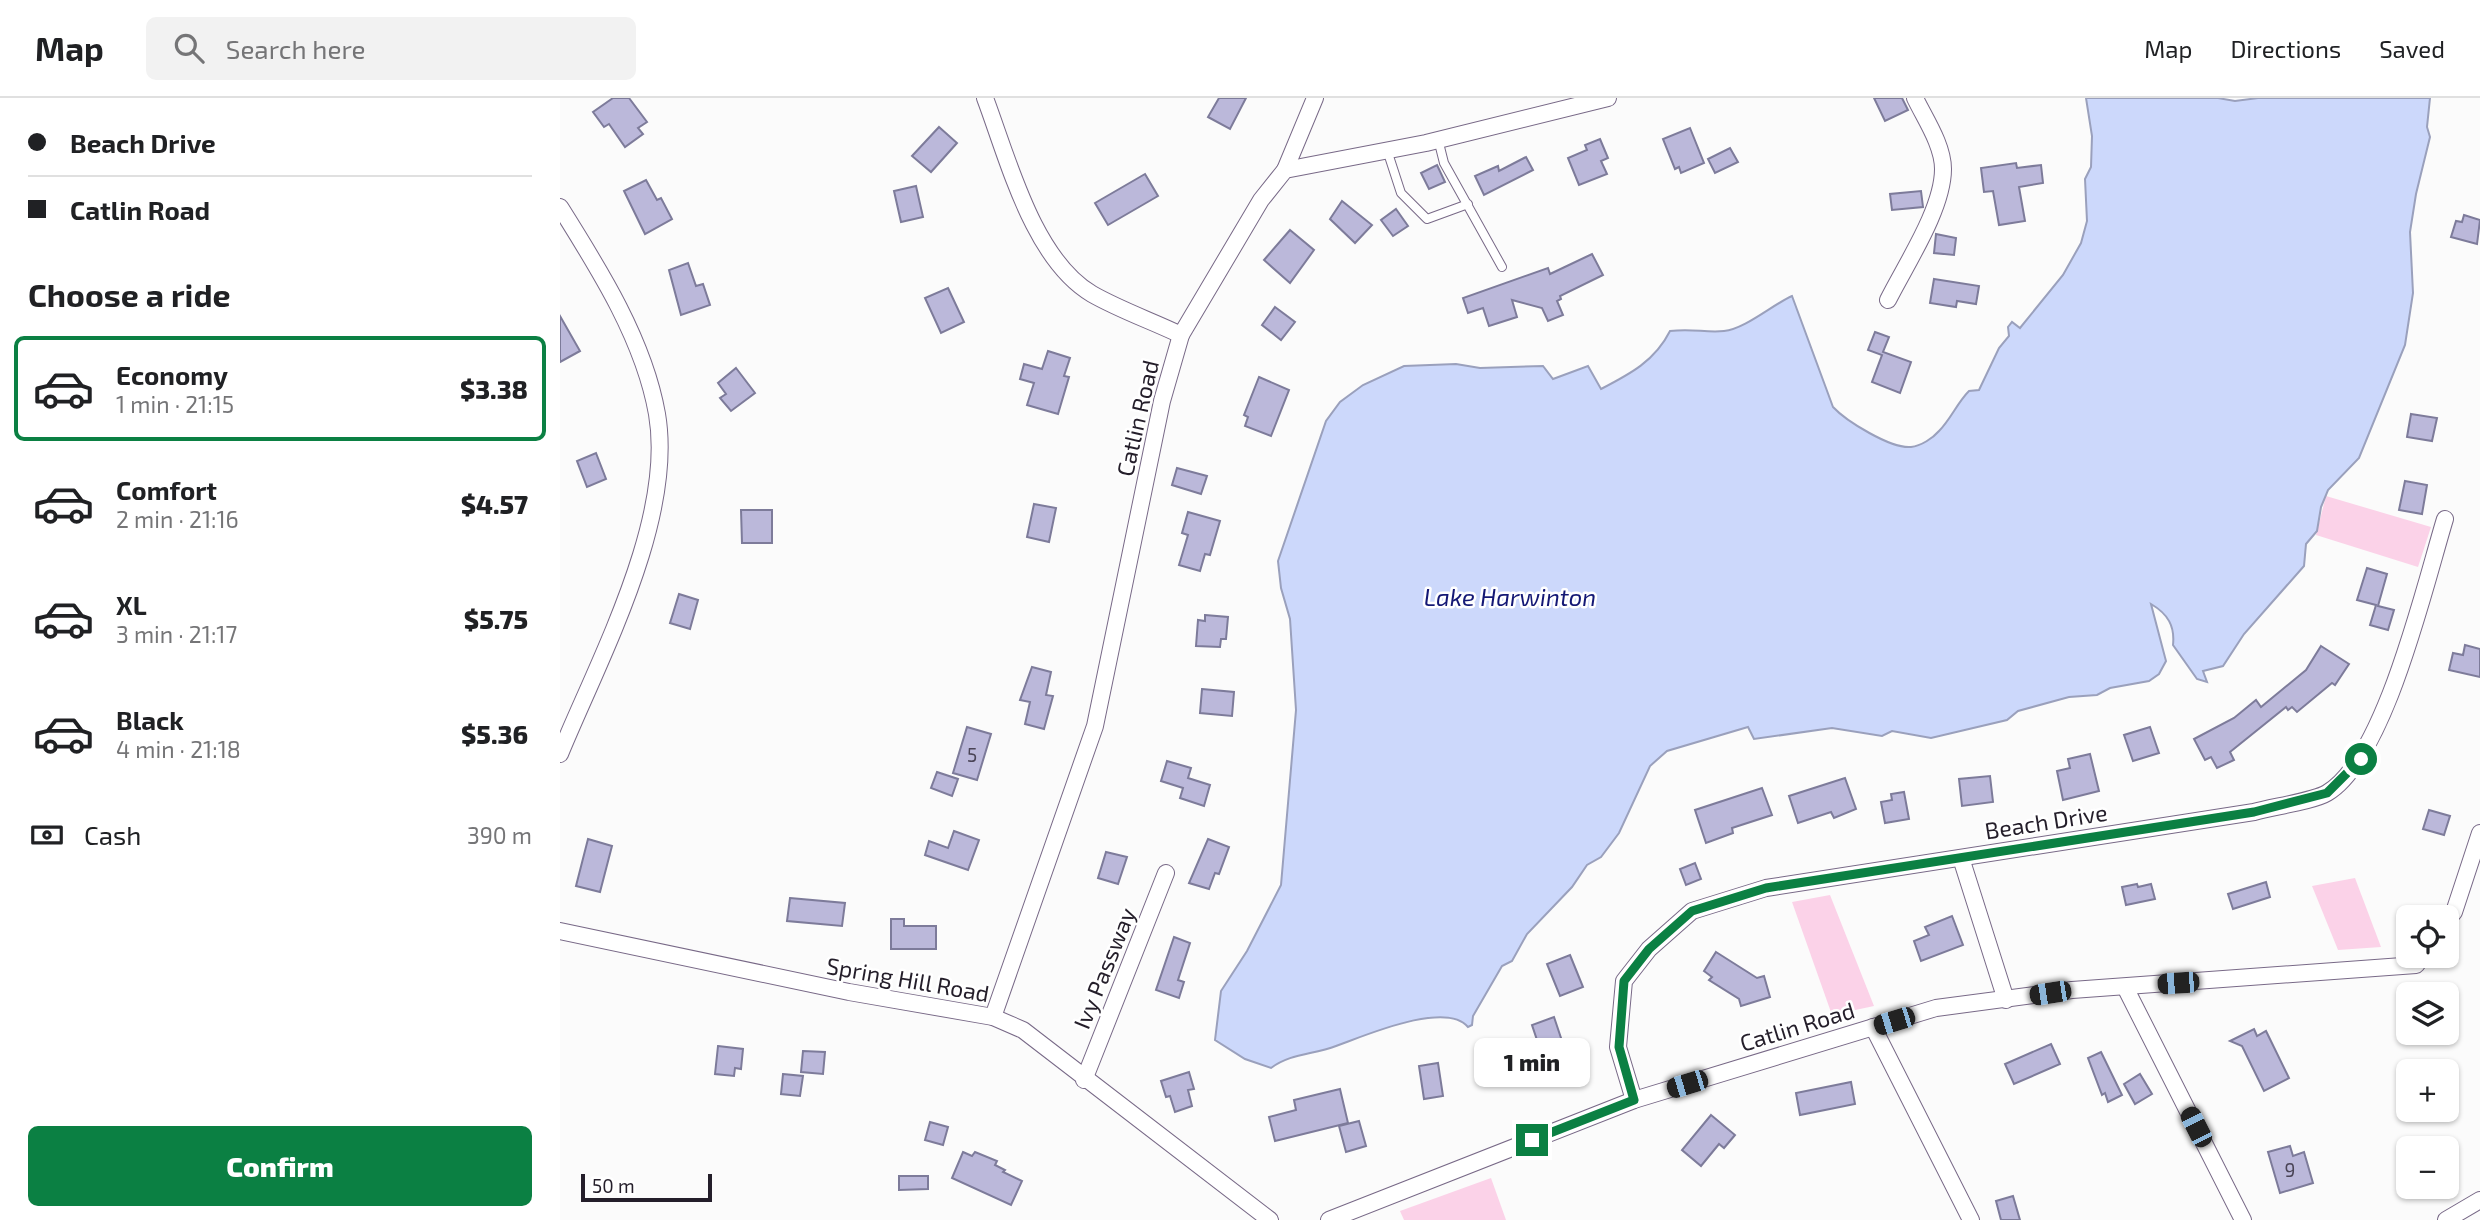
<!DOCTYPE html>
<meta charset="utf-8">
<style>
:root{--surface:#fff;--page:#f2f2f2;--text:#202124;--muted:#757577;--line:#e0e0e0;--accent:#0b8043}
body{margin:0;font-family:"Exo 2",sans-serif;background:var(--page);color:var(--text);height:100vh;display:flex;flex-direction:column;font-size:26px;white-space:nowrap}
*{box-sizing:border-box;margin:0}
p{font-size:23px;color:var(--muted)}
.icon{flex:none;width:38px;height:38px;fill:none;stroke:currentColor;stroke-width:2;stroke-linecap:round;stroke-linejoin:round}
.map{position:relative;flex:1;overflow:hidden}
.panel{display:flex;flex-direction:column;background:var(--surface);width:560px}
.panel>*{flex:none}
.top-card{display:grid;align-content:center;height:154px;padding:0 28px;background:var(--surface)}
.fabs{position:absolute;left:1836px;top:807px;display:grid;gap:14px}
.fabs a{display:grid;place-items:center;width:63px;height:63px;border-radius:10px;background:var(--surface);box-shadow:0 2px 5px #0004;font-size:35px}
.scale{position:absolute;left:21px;bottom:18px;width:131px;box-sizing:border-box;padding-left:7px;border:4px solid #241e2a;border-top:0;font-size:19px;line-height:24px;white-space:nowrap;color:#241e2a;-webkit-text-stroke:5px #fff;paint-order:stroke}
.end{position:absolute;width:32px;height:32px;margin:-16px;border:9px solid #0b8043;background:#fff;box-shadow:0 0 0 4px #fff}
.from{border-radius:50%}
.bubble{position:absolute;height:49px;border-radius:10px;background:var(--surface);box-shadow:0 2px 5px #0004;font-size:23px;font-weight:800;line-height:49px;text-align:center}
.car{position:absolute;width:21px;height:42px;margin:-21px -10px;border-radius:9px;box-shadow:0 0 5px 2px #0007;background:linear-gradient(#222 24%,#8ab4d8 0 40%,#222 0 76%,#8ab4d8 0 86%,#222 0)}
.top-card b{display:flex;align-items:center;gap:24px;height:66px;font-size:26px}
.top-card b+b{border-top:2px solid var(--line)}
.top-card i{width:18px;height:18px;background:var(--text)}
ul{padding:0;list-style:none}
li{display:flex;align-items:center;gap:21px;height:105px;margin:0 14px 10px;padding:0 14px;border:4px solid transparent;border-radius:10px}
li div{flex:1}
li b{display:block;font-size:26px}
li em{font-style:normal;font-weight:800}
li.active{border-color:var(--accent)}
li>.icon{width:63px;height:63px;stroke-width:1.5}
h2{padding:0 28px;font-size:32px;line-height:84px}
.pay{display:flex;align-items:center;gap:18px;height:77px;padding:0 28px;font-size:26px}
.pay p{margin-inline-start:auto}
.cta{display:flex;gap:14px;margin-top:auto;padding:14px 28px}
.cta a{flex:1;height:80px;border-radius:10px;background:var(--accent);color:#fff;font-size:28px;font-weight:800;line-height:80px;text-align:center}
header{display:flex;align-items:center;gap:42px;box-sizing:border-box;height:98px;padding:0 35px;background:var(--surface);border-bottom:2px solid var(--line)}
header strong{font-size:33px}
nav{display:flex;gap:38px;margin-inline-start:auto;font-size:24px}
.search{width:490px;height:63px;background:var(--page);display:flex;align-items:center;gap:18px;box-sizing:border-box;padding:0 24px;border-radius:10px;color:var(--muted);font-size:26px}
main{display:flex;flex:1;min-height:0}
.map>svg:first-child{display:block}
</style>
<header>
<strong>Map</strong>
<div class="search"><svg class="icon" aria-label="search" viewBox="0 0 24 24"><circle cx="10" cy="10" r="6"/><path d="M15 15l6 6"/></svg>Search here</div>
<nav><a>Map</a><a>Directions</a><a>Saved</a></nav>
</header>
<main>
<section class="panel">
<div class="top-card">
<b><i class="from"></i>Beach Drive</b>
<b><i></i>Catlin Road</b>
</div>
<h2>Choose a ride</h2>
<ul>
<li class="active"><svg class="icon" aria-label="car" viewBox="0 0 24 24"><path d="M5 17H2v-5l4-1 3-4h7l3 4 3 1v5h-3M9 17h6M6 11h13"/><circle cx="7" cy="17" r="2"/><circle cx="17" cy="17" r="2"/></svg><div><b>Economy</b><p>1 min · 21:15</p></div><em>$3.38</em></li>
<li><svg class="icon" aria-label="car" viewBox="0 0 24 24"><path d="M5 17H2v-5l4-1 3-4h7l3 4 3 1v5h-3M9 17h6M6 11h13"/><circle cx="7" cy="17" r="2"/><circle cx="17" cy="17" r="2"/></svg><div><b>Comfort</b><p>2 min · 21:16</p></div><em>$4.57</em></li>
<li><svg class="icon" aria-label="car" viewBox="0 0 24 24"><path d="M5 17H2v-5l4-1 3-4h7l3 4 3 1v5h-3M9 17h6M6 11h13"/><circle cx="7" cy="17" r="2"/><circle cx="17" cy="17" r="2"/></svg><div><b>XL</b><p>3 min · 21:17</p></div><em>$5.75</em></li>
<li><svg class="icon" aria-label="car" viewBox="0 0 24 24"><path d="M5 17H2v-5l4-1 3-4h7l3 4 3 1v5h-3M9 17h6M6 11h13"/><circle cx="7" cy="17" r="2"/><circle cx="17" cy="17" r="2"/></svg><div><b>Black</b><p>4 min · 21:18</p></div><em>$5.36</em></li>
</ul>
<div class="pay"><svg class="icon" aria-label="cash" viewBox="0 0 24 24"><path d="M3 7h18v10H3z"/><circle cx="12" cy="12" r="2"/></svg>Cash<p>390 m</p></div>
<div class="cta"><a>Confirm</a></div>
</section>
<div class="map">
<svg width="1920" height="1122" viewBox="0 0 1920 1122">
<rect width="100%" height="100%" fill="#fbfbfb"/>
<g fill="#fbd2e8">
<polygon points="1766,398 1871,429 1858,469 1756,437"/>
<polygon points="1795,780 1821,849 1778,852 1752,788"/>
<polygon points="1270,797 1314,908 1272,917 1232,804"/>
<polygon points="931,1080 946,1122 844,1122 840,1113"/>
</g>
<path fill="#ccd8fb" stroke="#9aa0bc" stroke-width="2" d="M1526 0H1658L1675 3 1698 0H1870L1867 29 1870 39 1856 96 1850 134 1853 195 1845 247 1799 360 1768 392 1761 409 1757 433 1746 446 1744 468 1684 536 1663 568 1643 573 1647 584 1637 581 1613 547C1615 528 1608 516 1591 506L1606 563 1599 576 1589 583 1550 590 1537 597 1509 599 1458 613 1447 622 1371 640 1332 633 1322 638 1272 630 1194 641 1188 629 1107 653 1090 668 1059 735 1041 759 1027 767 1012 789 967 836 952 863 942 868 913 918 912 927 908 929C886 902 804 938 776 948 753 957 731 955 711 970L685 961 655 942 661 893 687 853 721 787 736 612 730 521 721 490 718 463 766 323 780 304 803 287 844 268 896 266 920 270 983 268 993 281 1028 268 1041 291C1070 276 1095 263 1110 233 1133 230 1145 235 1164 233 1185 231 1212 207 1232 198L1273 309C1286 323 1331 351 1351 349 1361 348 1373 340 1379 333 1391 321 1397 305 1409 293L1419 292 1439 250 1449 238 1448 229 1452 224 1460 230 1503 177 1521 145 1527 123 1525 81 1531 69 1532 38Z"/>
<g fill="#bbb8da" stroke="#7d7b9a" stroke-width="2">
<polygon points="53,0 69,0 87,24 78,30 83,36 65,49 49,26 44,29 33,14"/>
<polygon points="659,0 686,0 670,31 648,19"/>
<polygon points="1314,0 1342,0 1348,12 1325,23"/>
<polygon points="379,29 397,45 371,74 352,58"/>
<polygon points="1130,30 1144,65 1121,75 1119,69 1115,71 1103,41"/>
<polygon points="1040,41 1048,60 1041,63 1047,76 1019,87 1008,60 1027,52 1025,47"/>
<polygon points="1170,50 1178,64 1155,75 1148,61"/>
<polygon points="966,59 973,72 924,97 915,78 938,68 939,73"/>
<polygon points="1456,65 1457,70 1481,67 1483,85 1459,89 1465,123 1439,127 1433,93 1424,94 1421,70"/>
<polygon points="877,67 885,84 869,91 861,75"/>
<polygon points="585,76 598,98 548,127 535,105"/>
<polygon points="86,82 97,102 101,100 112,121 85,136 64,93"/>
<polygon points="356,88 363,119 341,124 334,93"/>
<polygon points="1361,93 1363,109 1332,112 1330,96"/>
<polygon points="782,103 812,127 795,145 770,121"/>
<polygon points="836,111 848,128 833,138 821,122"/>
<polygon points="1904,117 1920,122 1917,146 1891,139 1896,123 1902,124"/>
<polygon points="730,132 754,152 730,185 704,162"/>
<polygon points="1376,136 1396,140 1394,157 1374,155"/>
<polygon points="1032,156 1043,177 1000,198 1001,201 997,203 1003,217 988,223 982,210 952,202 957,219 929,228 923,210 908,215 903,200 988,170 990,176"/>
<polygon points="128,165 136,188 143,186 150,207 121,217 109,172"/>
<polygon points="1374,181 1419,188 1416,206 1397,203 1396,209 1370,205"/>
<polygon points="388,190 404,224 381,235 365,200"/>
<polygon points="715,209 735,224 721,242 702,227"/>
<polygon points="0,218 20,253 0,264"/>
<polygon points="1315,234 1329,239 1323,254 1351,264 1340,295 1312,284 1322,257 1308,252"/>
<polygon points="488,253 510,260 504,278 509,279 498,316 467,307 474,285 460,281 464,266 482,271"/>
<polygon points="176,270 195,295 171,313 160,300 166,296 158,285"/>
<polygon points="699,279 729,292 711,338 685,328 688,319 684,317"/>
<polygon points="1851,316 1877,320 1872,343 1847,339"/>
<polygon points="36,355 46,381 27,389 17,363"/>
<polygon points="617,370 647,378 641,396 612,387"/>
<polygon points="1845,383 1867,387 1862,416 1839,412"/>
<polygon points="474,406 496,410 489,444 467,439"/>
<polygon points="181,412 212,412 212,445 182,445"/>
<polygon points="628,414 660,423 650,457 645,456 640,473 619,467 628,437 622,435"/>
<polygon points="1807,470 1827,476 1818,508 1834,512 1828,532 1810,527 1816,507 1797,502"/>
<polygon points="119,496 138,502 130,531 110,525"/>
<polygon points="645,517 668,519 666,541 661,541 660,549 636,548 638,522 645,523"/>
<polygon points="1905,547 1920,551 1920,579 1889,572 1893,555 1903,557"/>
<polygon points="1761,548 1789,566 1775,587 1772,585 1737,614 1732,609 1728,612 1726,609 1670,654 1674,662 1657,670 1651,659 1645,662 1634,641 1674,620 1696,602 1701,609 1746,572"/>
<polygon points="472,569 491,574 486,597 493,598 484,631 465,626 470,604 460,602"/>
<polygon points="642,591 674,594 672,618 640,615"/>
<polygon points="407,629 431,636 417,682 393,675"/>
<polygon points="1590,629 1599,655 1573,663 1564,637"/>
<polygon points="1530,656 1539,693 1503,702 1497,673 1510,670 1508,661"/>
<polygon points="607,663 631,670 628,680 650,687 644,708 620,700 623,690 601,683"/>
<polygon points="377,674 398,681 392,698 371,690"/>
<polygon points="1430,678 1433,704 1402,708 1399,681"/>
<polygon points="1285,680 1296,711 1274,720 1271,714 1238,725 1229,698"/>
<polygon points="1202,690 1212,717 1172,730 1173,735 1146,745 1135,712"/>
<polygon points="1344,694 1349,721 1325,725 1321,704 1332,702 1331,696"/>
<polygon points="1869,712 1890,718 1884,737 1863,731"/>
<polygon points="394,733 419,742 408,772 365,757 369,743 388,750"/>
<polygon points="28,741 52,748 40,794 16,788"/>
<polygon points="648,741 669,749 659,776 655,775 649,791 629,785"/>
<polygon points="546,754 567,759 558,786 538,780"/>
<polygon points="1135,765 1141,781 1126,787 1120,771"/>
<polygon points="1706,784 1710,799 1673,811 1668,796"/>
<polygon points="1577,786 1578,789 1591,786 1595,801 1566,807 1562,789"/>
<polygon points="230,800 285,805 282,828 227,823"/>
<polygon points="1392,818 1403,847 1361,863 1354,843 1369,837 1365,829"/>
<polygon points="331,821 344,821 344,828 376,828 376,851 331,851"/>
<polygon points="614,839 630,845 618,882 624,884 619,900 596,892"/>
<polygon points="1156,854 1197,880 1204,878 1210,899 1181,908 1179,901 1149,882 1152,879 1144,873"/>
<polygon points="1010,857 1023,889 1000,898 987,866"/>
<polygon points="994,919 1005,952 983,960 972,927"/>
<polygon points="1694,931 1697,938 1706,933 1729,980 1704,993 1682,948 1670,943"/>
<polygon points="1491,946 1500,966 1454,986 1445,966"/>
<polygon points="158,948 183,951 181,971 175,970 174,978 155,976"/>
<polygon points="243,953 265,954 263,976 241,974"/>
<polygon points="1541,954 1562,997 1548,1004 1545,995 1542,997 1528,960"/>
<polygon points="878,965 883,998 864,1001 859,968"/>
<polygon points="629,974 634,991 628,992 632,1008 615,1014 610,998 606,999 601,983"/>
<polygon points="223,976 243,978 240,998 221,996"/>
<polygon points="1580,976 1592,996 1575,1006 1564,986"/>
<polygon points="1291,984 1295,1006 1240,1017 1236,995"/>
<polygon points="780,991 788,1025 715,1043 709,1019 736,1012 734,1002"/>
<polygon points="1151,1017 1175,1037 1164,1050 1159,1046 1141,1068 1122,1052"/>
<polygon points="799,1023 806,1048 786,1054 779,1028"/>
<polygon points="370,1024 388,1029 383,1047 365,1042"/>
<polygon points="1730,1048 1733,1058 1744,1054 1753,1085 1720,1095 1708,1054"/>
<polygon points="403,1054 412,1058 415,1054 437,1063 435,1067 445,1072 443,1074 462,1083 451,1107 392,1080"/>
<polygon points="339,1078 368,1078 368,1091 339,1092"/>
<polygon points="1453,1098 1460,1122 1441,1122 1436,1103"/>
</g>
<g fill="none" stroke-linecap="round" stroke-linejoin="round">
<g stroke="#786987" stroke-width="10">
<g id="lane">
<polyline points="878,41 884,65 942,169"/>
<polyline points="827,52 841,95 867,121 908,106"/>
</g>
</g>
<g stroke="#786987" stroke-width="18">
<g id="street">
<path d="M425 0C448 61 473 161 532 196 560 212 592 223 621 237"/>
<polyline points="725,72 755,0"/>
<path d="M0 109C39 171 84 242 97 316 115 421 40 559 0 656"/>
<path d="M1328 202C1346 166 1383 111 1383 71 1383 47 1365 21 1355 0"/>
<polyline points="1401,760 1446,902"/>
<polyline points="1886,824 1894,814 1920,735"/>
<polyline points="0,833 289,894 433,919 463,932 710,1122"/>
<polyline points="1565,889 1683,1122"/>
<polyline points="433,919 535,628 602,303 621,237 701,102 725,72 866,45 1048,0"/>
<polyline points="1313,929 1411,1122"/>
<polyline points="524,982 606,775"/>
<path d="M1074 1002 1058 949 1064 883 1089 851 1132 813 1206 790 1694 714C1711 709 1754 703 1767 695 1825 661 1865 486 1885 421"/>
<polyline points="769,1122 1074,1002 1376,910 1512,892 1856,867 1863,858"/>
<polyline points="1886,1122 1920,1102"/>
</g>
</g>
<use href="#lane" stroke="#fff" stroke-width="8"/>
<use href="#street" stroke="#fff" stroke-width="16"/>
</g>
<g fill="none" stroke-linecap="round" stroke-linejoin="round">
<polyline stroke="#0b8043" stroke-width="9" points="972,1042 1074,1002 1059,949 1064,883 1089,851 1132,813 1206,790 1694,714 1767,695 1801,661"/>
</g>
<g text-anchor="middle" dominant-baseline="central" stroke-width="5" stroke-linejoin="round" paint-order="stroke">
<g font-size="19" fill="#4a4456">
<text x="412" y="656">5</text>
<text x="1730" y="1071">9</text>
</g>
<g font-size="23" fill="#241e2a" stroke="#fff">
<text transform="translate(577 320) rotate(-77)">Catlin Road</text>
<text transform="translate(1486 723) rotate(-9)">Beach Drive</text>
<text transform="translate(544 870) rotate(-68)">Ivy Passway</text>
<text transform="translate(348 881) rotate(10)">Spring Hill Road</text>
<text transform="translate(1237 928) rotate(-17)">Catlin Road</text>
</g>
<g font-size="24" font-style="italic" fill="#141875" stroke="#fff">
<text x="950" y="498">Lake Harwinton</text>
</g>
</g>
</svg>
<div class="fabs">
<a><svg class="icon" aria-label="locate" viewBox="0 0 24 24"><circle cx="12" cy="12" r="6"/><path d="M12 2v4M12 18v4M2 12h4M18 12h4"/></svg></a>
<a><svg class="icon" aria-label="layers" viewBox="0 0 24 24"><path d="M12 4l9 5-9 5-9-5zM3 14l9 5 9-5"/></svg></a>
<a>+</a>
<a>−</a>
</div>
<div class="scale">50 m</div>
<i class="end from" style="left:1801px;top:661px"></i>
<i class="end" style="left:972px;top:1042px"></i>
<div class="bubble" style="left:914px;top:940px;width:116px">1 min</div>
<i class="car" style="left:1618px;top:885px;rotate:266deg"></i>
<i class="car" style="left:1490px;top:895px;rotate:261deg"></i>
<i class="car" style="left:1334px;top:923px;rotate:253deg"></i>
<i class="car" style="left:1127px;top:986px;rotate:253deg"></i>
<i class="car" style="left:1636px;top:1029px;rotate:333deg"></i>
</div>
</main>
